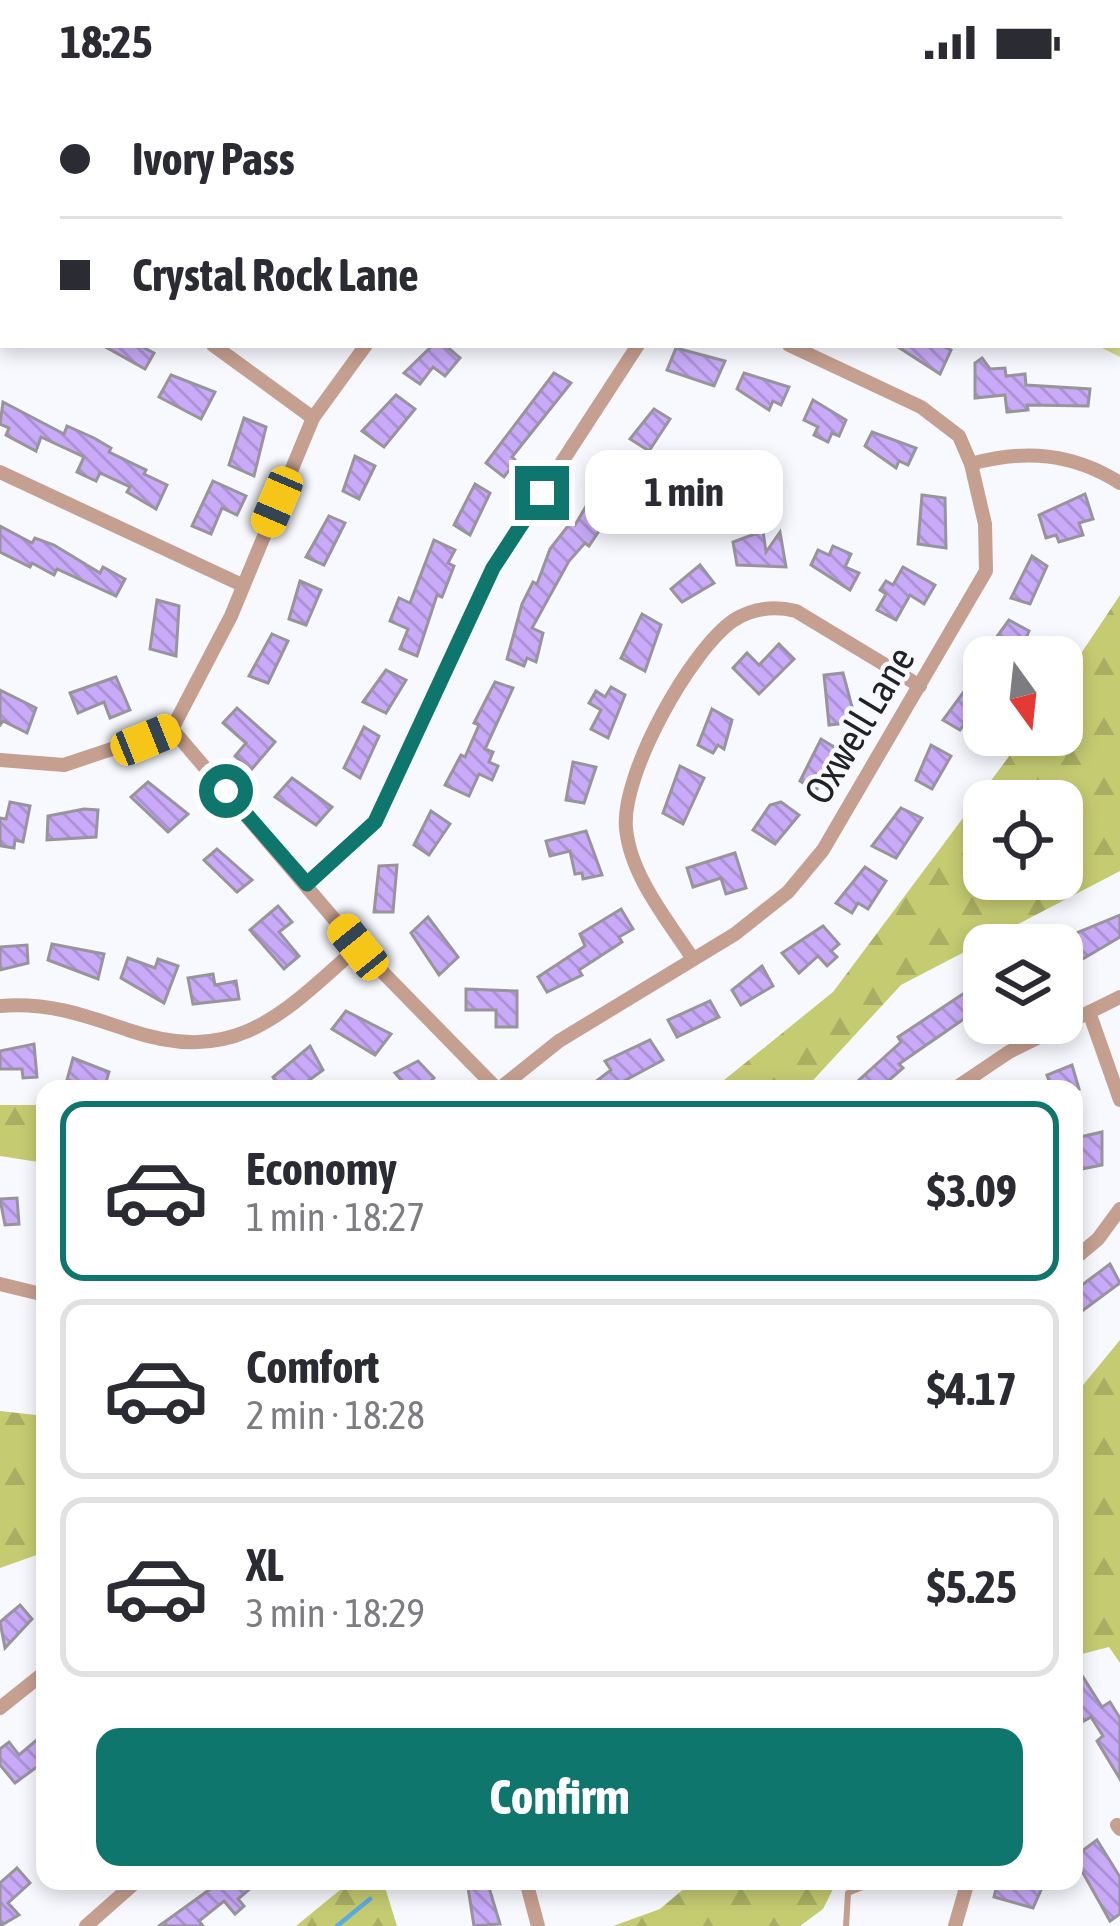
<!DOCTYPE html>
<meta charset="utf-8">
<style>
:root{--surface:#fff;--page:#f2f2f3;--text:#2b2b33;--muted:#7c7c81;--line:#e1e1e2;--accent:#0f766e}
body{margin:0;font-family:"Asap Condensed",sans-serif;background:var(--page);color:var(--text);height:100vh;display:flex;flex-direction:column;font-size:45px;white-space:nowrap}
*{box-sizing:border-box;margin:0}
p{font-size:39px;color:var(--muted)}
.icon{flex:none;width:66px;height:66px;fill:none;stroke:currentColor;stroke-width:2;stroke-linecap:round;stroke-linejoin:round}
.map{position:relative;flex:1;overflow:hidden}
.panel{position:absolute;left:36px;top:996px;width:1047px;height:810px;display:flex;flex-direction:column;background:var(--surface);border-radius:24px;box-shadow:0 6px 18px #0003}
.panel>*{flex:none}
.top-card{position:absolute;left:0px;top:0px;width:1122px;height:264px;box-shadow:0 6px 18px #0003;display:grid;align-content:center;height:264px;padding:0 60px;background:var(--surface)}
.needle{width:78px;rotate:165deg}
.tools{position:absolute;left:963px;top:552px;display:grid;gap:24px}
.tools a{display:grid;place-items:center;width:120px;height:120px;border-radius:24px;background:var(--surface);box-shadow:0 6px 18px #0003;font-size:60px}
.end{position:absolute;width:54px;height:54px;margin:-27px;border:15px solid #0f766e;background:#fff;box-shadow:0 0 0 6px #fff}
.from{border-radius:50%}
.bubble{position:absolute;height:84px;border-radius:24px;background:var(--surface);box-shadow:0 6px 18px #0003;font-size:39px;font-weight:700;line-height:84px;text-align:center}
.car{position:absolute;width:36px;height:72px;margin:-36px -18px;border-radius:15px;box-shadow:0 0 9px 3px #0007;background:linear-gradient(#f5c518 24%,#345 0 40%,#f5c518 0 76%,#345 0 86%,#f5c518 0)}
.top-card b{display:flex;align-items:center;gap:42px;height:114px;font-size:45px}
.top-card b+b{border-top:3px solid var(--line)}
.top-card i{width:30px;height:30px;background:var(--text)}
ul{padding:21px 0 0;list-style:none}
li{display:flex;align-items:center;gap:36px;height:180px;margin:0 24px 18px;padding:0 36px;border:6px solid var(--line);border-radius:24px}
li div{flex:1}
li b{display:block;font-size:45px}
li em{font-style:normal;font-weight:700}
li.active{border-color:var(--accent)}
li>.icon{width:108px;height:108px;stroke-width:1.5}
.button{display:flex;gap:24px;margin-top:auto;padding:24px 60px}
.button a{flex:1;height:138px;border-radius:24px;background:var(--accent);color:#fff;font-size:48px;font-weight:700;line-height:138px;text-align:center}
.status{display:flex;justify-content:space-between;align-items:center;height:84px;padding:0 60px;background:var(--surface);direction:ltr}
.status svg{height:33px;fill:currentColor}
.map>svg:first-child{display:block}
</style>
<div class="status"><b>18:25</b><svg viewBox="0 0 49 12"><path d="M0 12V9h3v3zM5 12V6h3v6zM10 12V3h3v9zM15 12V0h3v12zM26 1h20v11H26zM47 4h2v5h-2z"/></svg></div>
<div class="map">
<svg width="1120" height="1842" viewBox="0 0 1120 1842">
<defs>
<pattern id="forest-firs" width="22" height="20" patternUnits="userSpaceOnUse" patternTransform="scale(3)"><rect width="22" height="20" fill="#c5cb71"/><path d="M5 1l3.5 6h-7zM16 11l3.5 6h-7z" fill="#a9ae62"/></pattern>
<pattern id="building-back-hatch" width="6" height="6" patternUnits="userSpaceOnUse" patternTransform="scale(3)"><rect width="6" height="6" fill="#c8aaf9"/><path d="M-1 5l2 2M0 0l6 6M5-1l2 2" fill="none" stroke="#ac92d5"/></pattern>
</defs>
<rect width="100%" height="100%" fill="#f7f9fe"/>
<g fill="url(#forest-firs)" fill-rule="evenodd">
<polygon points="468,0 842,0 471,3"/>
<path d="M1120 511V787L901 901 805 1005H713L833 908 1025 651H1062V598ZM984 717H1062V795H984Z"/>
<polygon points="0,1021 45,1021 45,1079 0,1072"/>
<polygon points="1120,1256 1120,1579 1109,1563 1074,1572 1074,1312"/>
<polygon points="0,1327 45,1332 45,1468 0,1484"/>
<polygon points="351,1797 383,1797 397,1842 296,1842"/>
<polygon points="693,1797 837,1797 823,1825 800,1842 613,1842 660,1825"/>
</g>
<polygon fill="#d5da90" points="842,0 1120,0 1120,273 1096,261 1119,261 1119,3"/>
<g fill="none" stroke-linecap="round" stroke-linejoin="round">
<polyline stroke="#5caae3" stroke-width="4.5" points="337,1842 370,1815"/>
</g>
<g fill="url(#building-back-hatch)" stroke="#97959a" stroke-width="3">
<polygon points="102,261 139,261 154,269 145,285"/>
<polygon points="433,261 445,261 460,274 445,292 433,283 420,300 404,289"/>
<polygon points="895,261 940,261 951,266 940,290"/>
<polygon points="676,264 725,277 714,302 667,286"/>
<polygon points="982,274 990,285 1005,284 1006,292 1025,290 1026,301 1090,305 1088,322 1027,321 1028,326 1007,328 1005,311 975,314 975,279"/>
<polygon points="554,289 571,299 512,373 516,377 504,393 486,379"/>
<polygon points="744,289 789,303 781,321 773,317 769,326 737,305"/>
<polygon points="171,291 215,308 201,335 159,313"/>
<polygon points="396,311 415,325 384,363 362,347"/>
<polygon points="813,316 846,336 839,352 832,349 828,358 814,351 818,343 804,336"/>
<polygon points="3,318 64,350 67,342 94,354 111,364 109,368 146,386 144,390 167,401 156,425 127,408 130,403 100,389 96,397 77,388 84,373 41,353 36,367 6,351 9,344 0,340"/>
<polygon points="654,325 670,335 649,367 630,355"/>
<polygon points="244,334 266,343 254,392 229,381"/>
<polygon points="872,348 916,364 908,381 899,377 896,384 865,362"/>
<polygon points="355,372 375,382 359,415 343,407"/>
<polygon points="614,375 629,387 596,436 603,441 589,462 585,459 569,477 532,544 543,549 536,578 527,574 524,582 507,575 522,520 533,498 537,500 550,465 571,438 575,441"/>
<polygon points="213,397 246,412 237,431 222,424 211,450 192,442"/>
<polygon points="475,400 490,409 470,451 454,441"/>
<polygon points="1085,410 1093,435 1079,439 1083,451 1059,458 1056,451 1046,454 1039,431"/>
<polygon points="922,411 945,414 946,464 918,460"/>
<polygon points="329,432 345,439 324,481 306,473"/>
<polygon points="0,442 32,459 35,454 54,461 100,489 103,483 125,495 116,512 57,485 54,491 32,479 30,483 0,468"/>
<polygon points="763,447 766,468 780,448 786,483 737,481 733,458"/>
<polygon points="434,456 455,466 448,479 454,482 442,513 437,511 417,572 400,565 408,545 390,537 399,514 410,519"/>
<polygon points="833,462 851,470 845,483 859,489 850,506 811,481 818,466 829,471"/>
<polygon points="1032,472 1047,482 1030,520 1011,514"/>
<polygon points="700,481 714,499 682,518 671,505"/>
<polygon points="903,483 935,501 924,520 910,511 896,536 877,526 886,510 880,506 886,497 893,501"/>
<polygon points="300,497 321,506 306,541 289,535"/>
<polygon points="157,516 179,522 176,572 150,565"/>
<polygon points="642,530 661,541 645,587 621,574"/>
<polygon points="1009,536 1029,547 1026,554 1032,558 1025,571 1014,565 1010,573 982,573"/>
<polygon points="272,550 288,557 268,599 249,592"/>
<polygon points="779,560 794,575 759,610 733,584 747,569 759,581"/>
<polygon points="386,586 406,596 386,629 363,618"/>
<polygon points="843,589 856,638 829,641 824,591"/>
<polygon points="116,593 130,626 110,634 104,618 78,629 70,609"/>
<polygon points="495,598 513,604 485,665 493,668 489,678 498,682 492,696 479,690 469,712 445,701 461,671 465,673 479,641 474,639"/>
<polygon points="971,598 984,611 960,646 943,636"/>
<polygon points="611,603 625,611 608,654 591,645 601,626 589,619 596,607 605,613"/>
<polygon points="0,606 36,624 27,649 3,637 0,641"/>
<polygon points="237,624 275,658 251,686 235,672 246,659 223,639"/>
<polygon points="712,625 732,636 724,665 718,661 713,669 698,661"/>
<polygon points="364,643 379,652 360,694 344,684"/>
<polygon points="821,655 836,664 816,707 800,697"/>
<polygon points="931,661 951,672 932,705 916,696"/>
<polygon points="573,678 596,683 584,719 566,716"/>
<polygon points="680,682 704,694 683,740 663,729"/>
<polygon points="292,694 332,723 316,741 275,713"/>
<polygon points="148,698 188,730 168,748 131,713"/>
<polygon points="10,718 30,722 23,758 15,756 14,764 1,762 0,755 0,734 6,735"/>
<polygon points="781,718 799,731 775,760 753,746 770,721"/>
<polygon points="901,724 922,734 896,774 872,762"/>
<polygon points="84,725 98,726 96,753 47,756 48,732"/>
<polygon points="431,727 450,740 429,771 414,761"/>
<polygon points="586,747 602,791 583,795 582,789 575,790 570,767 550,772 546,757"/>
<polygon points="217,765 252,796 237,808 204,776"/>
<polygon points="735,769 746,804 726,810 721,794 693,803 687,784"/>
<polygon points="397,781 393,828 374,828 379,782"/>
<polygon points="865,783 886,797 868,825 858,819 852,829 836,819"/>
<polygon points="278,822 292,838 279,848 299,872 284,885 250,846"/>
<polygon points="621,825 633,845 619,853 622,858 579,886 582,891 547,908 538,893 585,862 580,850"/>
<polygon points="1120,831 1120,853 1081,876 1069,852"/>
<polygon points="428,833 458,873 439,891 411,849"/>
<polygon points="823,842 839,860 831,867 837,873 827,882 818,872 799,889 782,869"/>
<polygon points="52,860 104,870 98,895 48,876"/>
<polygon points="27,861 28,879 0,886 0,863"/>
<polygon points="128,874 155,884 158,875 178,882 164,919 121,894"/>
<polygon points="762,882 773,902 741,921 732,906"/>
<polygon points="213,890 215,901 236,897 239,915 193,920 188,894"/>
<polygon points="984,896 984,921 899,980 903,984 879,1005 849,1005 901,958 898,953"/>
<polygon points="466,905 517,907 517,943 496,943 496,926 466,926"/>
<polygon points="710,917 719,933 677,953 668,936"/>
<polygon points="346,927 391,950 375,971 332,945"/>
<polygon points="650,956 663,976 609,1005 586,1005 611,986 605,977"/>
<polygon points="34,960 37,993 23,994 22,985 0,985 0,967"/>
<polygon points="310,962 323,986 297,1005 280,1005 273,993"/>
<polygon points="73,974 109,988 104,1005 67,996"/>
<polygon points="418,977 434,994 422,1005 393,1005 402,997 395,989"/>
<polygon points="1072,981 1079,1005 1052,1005 1047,991"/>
<polygon points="1102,1048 1102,1081 1082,1085 1076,1054"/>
<polygon points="17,1114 19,1140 5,1141 0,1115"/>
<polygon points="1110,1180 1120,1199 1074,1233 1074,1207"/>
<polygon points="20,1521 32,1535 5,1564 0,1538"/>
<polygon points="1083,1593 1102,1623 1110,1618 1120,1634 1120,1695 1097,1657 1103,1652 1091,1633 1084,1637 1074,1622 1074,1598"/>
<polygon points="45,1649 45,1677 15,1699 0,1681 0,1665 9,1658 19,1671"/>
<polygon points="1097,1756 1120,1793 1120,1830 1110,1837 1074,1773"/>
<polygon points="17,1784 30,1799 8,1819 19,1831 0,1842 0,1799"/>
<polygon points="207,1797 259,1797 238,1815 244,1822 235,1830 224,1817 199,1837 203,1842 159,1842 213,1803"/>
<polygon points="467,1797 487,1797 500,1840 474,1842"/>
<polygon points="998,1797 1045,1797 1033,1824 994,1813"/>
</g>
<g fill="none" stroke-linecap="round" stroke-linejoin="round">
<polyline stroke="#b1b2b6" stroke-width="3" stroke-dasharray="12 6" stroke-linecap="butt" points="1119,69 1120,70"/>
<polyline stroke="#c59f8f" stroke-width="6" points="846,1842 848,1809 877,1797"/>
<g stroke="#c59f8f" stroke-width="14">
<polyline points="254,0 258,3"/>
<polyline points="0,125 3,126"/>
<polyline points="213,261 313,334"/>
<path d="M971 380C1025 365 1073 369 1120 399"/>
<polyline points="0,388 242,501"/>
<polyline points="172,645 358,863 497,1005"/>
<polyline points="0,676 64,681 172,645 231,532 313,334 366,261"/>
<polyline points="307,799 375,738 493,484 638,261"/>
<path d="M693 875C668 837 630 791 626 744 621 691 690 566 734 536 753 524 775 522 796 527L920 602"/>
<path d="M0 922C48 918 84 931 128 946 236 983 283 930 358 863"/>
<polyline points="1089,928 1120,1016"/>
<polyline points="499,1005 559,957 735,850 788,808 823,766 986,487 985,440 971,380 959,352 921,323 789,261"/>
<polyline points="954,1005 1009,968 1120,913"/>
<polyline points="1074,1175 1098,1155 1120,1125"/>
<polyline points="0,1200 45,1211"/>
<polyline points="0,1624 45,1588"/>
<polyline points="1074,1684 1074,1690"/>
<polyline points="1117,1741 1120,1745"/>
<polyline points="526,1797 538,1842"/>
<polyline points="86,1842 137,1797"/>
<polyline points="955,1842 968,1797"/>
</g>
</g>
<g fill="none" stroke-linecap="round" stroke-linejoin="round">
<polyline stroke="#0f766e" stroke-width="15" points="226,707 307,800 375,738 493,484 542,409"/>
</g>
<g text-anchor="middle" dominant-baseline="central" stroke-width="9" stroke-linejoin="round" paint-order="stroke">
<g font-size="39" fill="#222224" stroke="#f7f9fe">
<text transform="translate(859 641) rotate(-59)">Oxwell Lane</text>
</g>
</g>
</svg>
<div class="tools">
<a><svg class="needle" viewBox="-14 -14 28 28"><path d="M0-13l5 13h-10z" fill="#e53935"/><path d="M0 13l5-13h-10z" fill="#7c7c81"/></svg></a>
<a><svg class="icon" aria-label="locate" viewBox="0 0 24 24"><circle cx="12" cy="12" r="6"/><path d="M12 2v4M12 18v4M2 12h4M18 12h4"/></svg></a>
<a><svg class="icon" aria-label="layers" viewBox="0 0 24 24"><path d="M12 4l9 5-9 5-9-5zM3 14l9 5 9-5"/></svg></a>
</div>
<i class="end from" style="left:226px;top:707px"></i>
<i class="end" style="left:542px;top:409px"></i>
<div class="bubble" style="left:585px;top:366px;width:198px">1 min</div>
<i class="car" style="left:277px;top:418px;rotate:203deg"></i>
<i class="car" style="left:146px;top:656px;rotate:68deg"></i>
<i class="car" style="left:358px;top:863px;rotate:321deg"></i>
<div class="top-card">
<b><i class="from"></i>Ivory Pass</b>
<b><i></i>Crystal Rock Lane</b>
</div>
<section class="panel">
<ul>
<li class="active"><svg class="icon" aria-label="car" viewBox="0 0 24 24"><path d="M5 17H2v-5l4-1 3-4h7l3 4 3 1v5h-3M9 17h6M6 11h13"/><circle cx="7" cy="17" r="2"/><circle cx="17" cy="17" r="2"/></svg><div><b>Economy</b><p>1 min · 18:27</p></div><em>$3.09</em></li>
<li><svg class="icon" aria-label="car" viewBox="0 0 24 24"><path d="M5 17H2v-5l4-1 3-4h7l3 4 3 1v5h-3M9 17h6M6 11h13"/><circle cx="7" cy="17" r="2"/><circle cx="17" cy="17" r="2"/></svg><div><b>Comfort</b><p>2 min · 18:28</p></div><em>$4.17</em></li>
<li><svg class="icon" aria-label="car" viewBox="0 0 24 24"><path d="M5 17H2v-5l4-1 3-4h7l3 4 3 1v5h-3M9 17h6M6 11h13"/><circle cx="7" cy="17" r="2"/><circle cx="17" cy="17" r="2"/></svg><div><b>XL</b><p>3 min · 18:29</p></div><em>$5.25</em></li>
</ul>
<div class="button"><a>Confirm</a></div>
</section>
</div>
